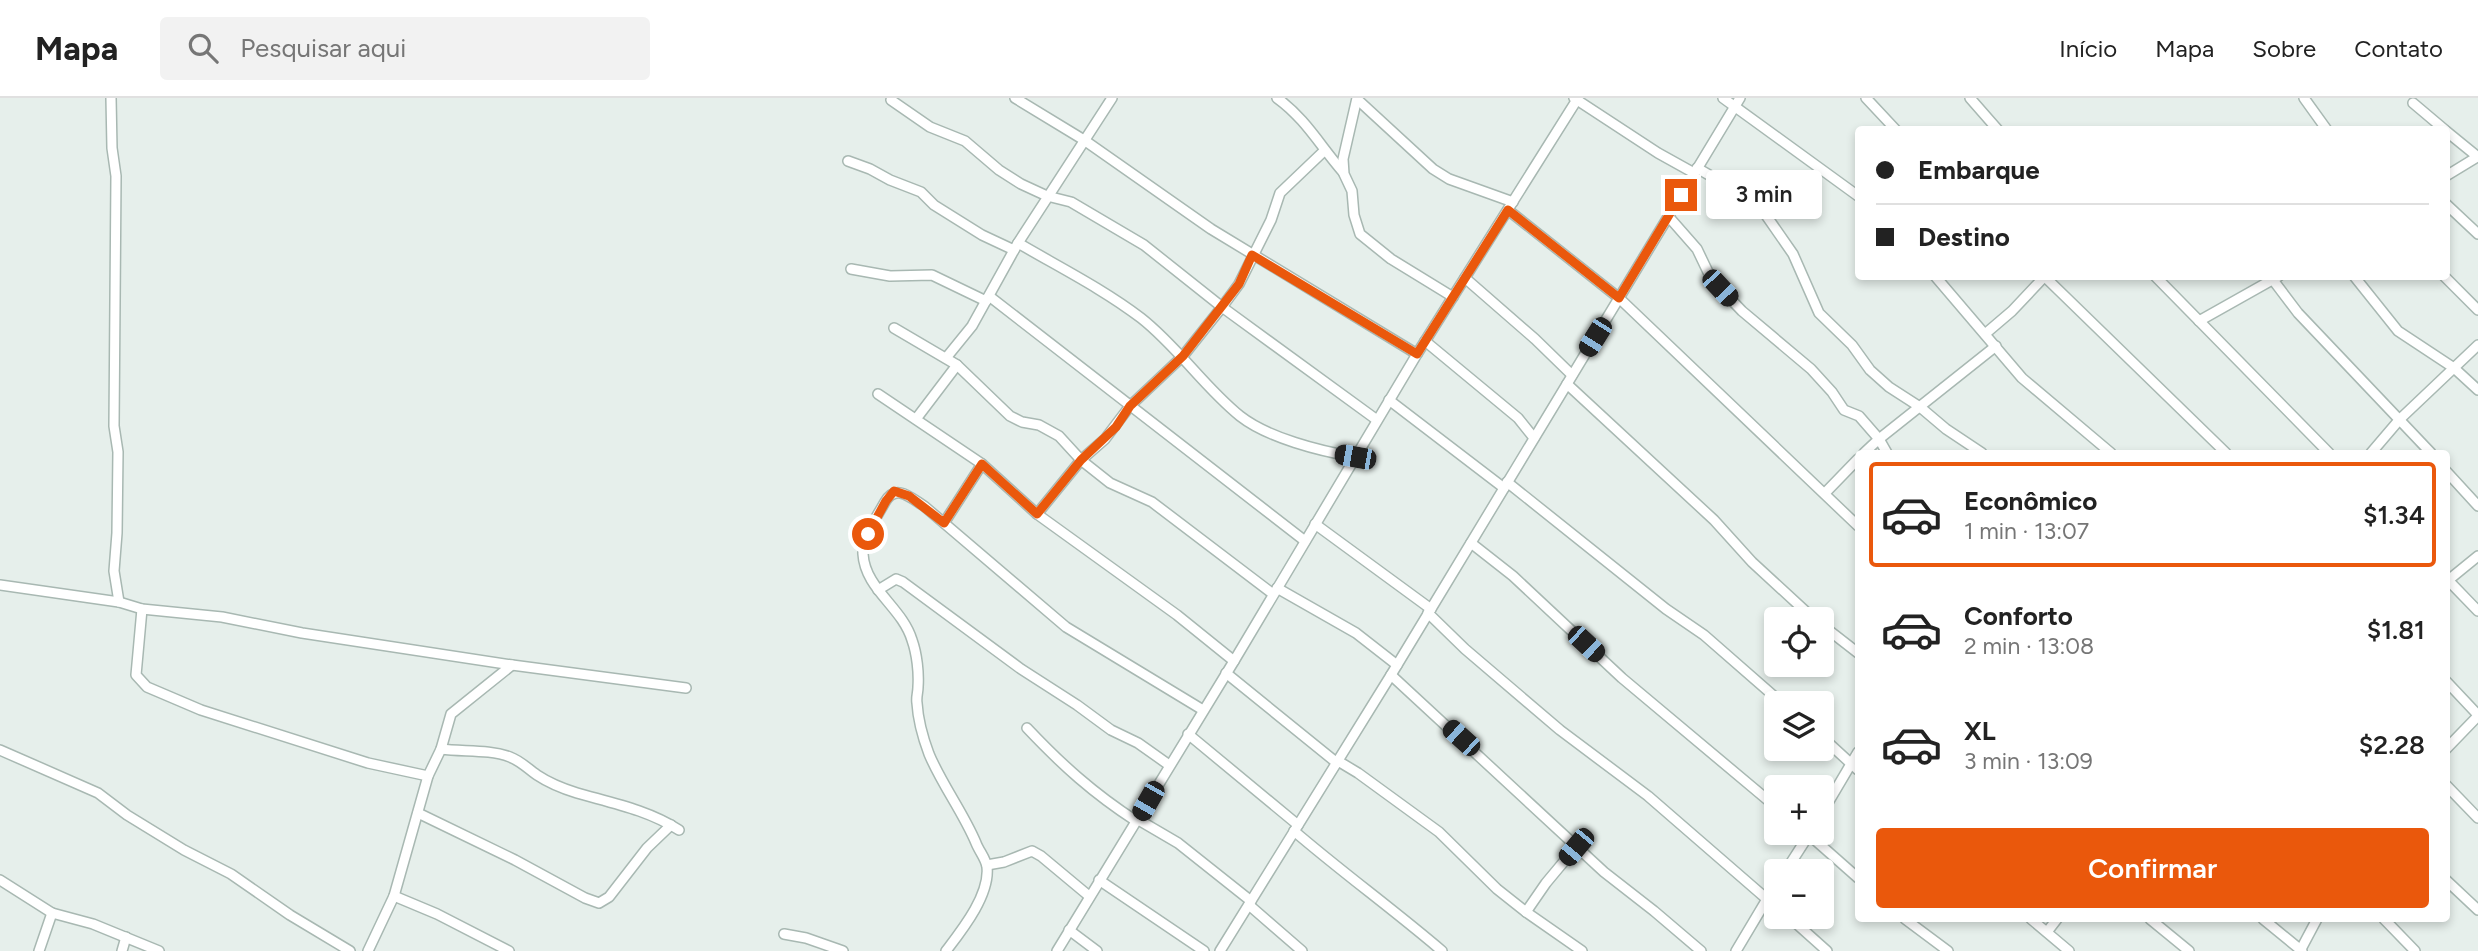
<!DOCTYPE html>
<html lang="pt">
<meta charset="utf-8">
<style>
:root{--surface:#fff;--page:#f2f2f2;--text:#222;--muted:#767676;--line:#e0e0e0;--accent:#ea580c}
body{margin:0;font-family:Figtree,sans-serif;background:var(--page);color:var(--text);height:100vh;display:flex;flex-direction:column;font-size:26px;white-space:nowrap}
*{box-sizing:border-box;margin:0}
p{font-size:23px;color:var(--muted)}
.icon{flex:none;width:38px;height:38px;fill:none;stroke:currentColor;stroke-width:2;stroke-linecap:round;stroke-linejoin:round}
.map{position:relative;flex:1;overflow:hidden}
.sheet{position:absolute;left:1855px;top:352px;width:595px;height:472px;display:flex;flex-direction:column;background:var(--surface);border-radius:7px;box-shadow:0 4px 10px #0003}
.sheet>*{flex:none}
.banner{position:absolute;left:1855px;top:28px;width:595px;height:154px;border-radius:7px;box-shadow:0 4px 10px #0003;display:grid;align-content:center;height:154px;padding:0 21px;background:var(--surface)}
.controls{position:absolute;left:1764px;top:509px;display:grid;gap:14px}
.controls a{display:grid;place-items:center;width:70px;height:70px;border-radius:7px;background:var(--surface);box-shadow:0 4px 10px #0003;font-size:35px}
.end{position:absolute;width:32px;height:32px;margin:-16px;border:9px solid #ea580c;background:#fff;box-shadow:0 0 0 4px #fff}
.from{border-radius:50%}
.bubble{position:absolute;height:49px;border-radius:7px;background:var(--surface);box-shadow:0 4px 10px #0003;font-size:23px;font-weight:600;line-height:49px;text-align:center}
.car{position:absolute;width:21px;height:42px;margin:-21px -10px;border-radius:9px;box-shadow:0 0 5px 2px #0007;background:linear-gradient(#222 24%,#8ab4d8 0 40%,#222 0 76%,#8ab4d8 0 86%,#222 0)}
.banner b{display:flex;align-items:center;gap:24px;height:66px;font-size:26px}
.banner b+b{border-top:2px solid var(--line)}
.banner i{width:18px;height:18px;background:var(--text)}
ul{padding:12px 0 0;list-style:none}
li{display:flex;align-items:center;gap:21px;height:105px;margin:0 14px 10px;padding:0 7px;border:4px solid transparent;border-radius:7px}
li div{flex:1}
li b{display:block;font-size:26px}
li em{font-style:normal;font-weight:600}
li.on{border-color:var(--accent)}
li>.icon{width:63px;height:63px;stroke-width:1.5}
.action{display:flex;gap:14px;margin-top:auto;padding:14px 21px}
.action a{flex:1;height:80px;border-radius:7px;background:var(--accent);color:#fff;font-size:28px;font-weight:600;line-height:80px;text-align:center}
header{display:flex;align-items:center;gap:42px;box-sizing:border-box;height:98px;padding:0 35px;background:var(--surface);border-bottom:2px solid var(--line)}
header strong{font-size:33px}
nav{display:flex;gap:38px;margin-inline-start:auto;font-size:24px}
.search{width:490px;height:63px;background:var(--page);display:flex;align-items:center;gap:18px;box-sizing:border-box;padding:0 24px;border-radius:7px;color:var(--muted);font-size:26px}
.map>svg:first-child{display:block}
</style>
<header>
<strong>Mapa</strong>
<div class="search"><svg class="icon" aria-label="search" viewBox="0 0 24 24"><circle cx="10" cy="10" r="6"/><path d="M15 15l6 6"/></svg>Pesquisar aqui</div>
<nav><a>Início</a><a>Mapa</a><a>Sobre</a><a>Contato</a></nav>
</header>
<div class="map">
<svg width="2478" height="853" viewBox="0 0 2478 853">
<rect width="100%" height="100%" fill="#e6efeb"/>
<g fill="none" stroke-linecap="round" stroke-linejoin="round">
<g stroke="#a8b8b2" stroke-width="12">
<g id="street">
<polyline points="111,0 112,50 116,78 114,328 118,354 117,435 114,473 119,504"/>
<polyline points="1015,0 1084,42 1211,131 1417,256"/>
<path d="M1277 0C1305 20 1321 49 1343 74"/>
<polyline points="1357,0 1343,61 1344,76 1352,93 1354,117 1360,136 1391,161 1453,199"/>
<polyline points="1574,0 1658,55 1694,75"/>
<polyline points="1723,0 1858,98"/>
<polyline points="1866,0 1896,32"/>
<polyline points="1970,0 1998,32"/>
<polyline points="2304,0 2327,32"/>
<polyline points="891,2 930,29 965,43 999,72 1021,86 1047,98 1071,104 1144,147 1222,209 1377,322"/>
<polyline points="1358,2 1433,71 1449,81 1513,104"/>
<polyline points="2413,5 2445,32"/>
<polyline points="2446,33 2478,59"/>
<polyline points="848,63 870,71 890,82 921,94 934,107 982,137 1014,152"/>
<polyline points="1697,70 1749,100 1761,110 1793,156 1819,215 1852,247 1870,272 1889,289 1920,309 1946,331 1982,355"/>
<polyline points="2446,78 2477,59"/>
<polyline points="2446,106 2478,136"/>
<polyline points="1508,112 1619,200 1858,428"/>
<polyline points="1668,118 1697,151 1708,174 1720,190 1742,213 1811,271 1832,294 1844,312 1859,318 1879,341 1887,355"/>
<path d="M1018 145C1059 169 1103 191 1141 220 1178 249 1204 289 1240 318 1268 340 1320 353 1355 359"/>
<polyline points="851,171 890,178 932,177 986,203"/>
<polyline points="1935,178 2022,280 2111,355"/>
<polyline points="2044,178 2226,355"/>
<polyline points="2155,178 2329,355"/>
<polyline points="2270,178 2298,215 2431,355"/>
<polyline points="2354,178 2398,233 2454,270 2478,292"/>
<polyline points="2444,178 2478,212"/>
<polyline points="1465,180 1535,241 1572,277"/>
<polyline points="989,198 1305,443"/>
<polyline points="2199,223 2279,178"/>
<polyline points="894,230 957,267 1010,318 1022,324 1039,327 1059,338 1081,362 1110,385 1152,404 1273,496"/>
<polyline points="1985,236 2012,213 2045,178"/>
<polyline points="1425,243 1518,320 1534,340"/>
<polyline points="946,260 972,228 1018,145 1112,0"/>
<polyline points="1567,286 1714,422 1752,464 1815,522"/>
<polyline points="878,296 982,366 1037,416 1177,517 1234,563"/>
<polyline points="1389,302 1504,390"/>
<polyline points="916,321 957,267"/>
<polyline points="1864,355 1879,341 1996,248"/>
<polyline points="2371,355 2400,321 2478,247"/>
<polyline points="2446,373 2478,408"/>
<polyline points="1507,384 1666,511 1704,537 1783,606"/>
<polyline points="1825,395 1858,361"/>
<polyline points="1037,416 1081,362 1105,341 1130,308 1183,258 1222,209 1239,186 1271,122 1280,95 1324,53"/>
<polyline points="944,425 982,366"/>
<polyline points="1315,426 1431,511"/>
<polyline points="1471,445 1513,478 1622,580 1776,709"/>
<polyline points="2446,480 2478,513"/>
<polyline points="2446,484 2478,458"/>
<polyline points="0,487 119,504 142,511 222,519 302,535 512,567 686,590"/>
<polyline points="1277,490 1356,535 1397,567"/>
<polyline points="878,492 896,481 903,484 1021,571 1077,607 1111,632 1138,645 1169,667"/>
<polyline points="142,511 136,577 147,589 201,612 368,665 428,678"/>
<polyline points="1428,515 1465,551 1560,632 1648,698 1776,809"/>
<polyline points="1822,527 1858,555"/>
<polyline points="1226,575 1337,665"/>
<polyline points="1391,577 1604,774 1654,813 1701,853"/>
<polyline points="2446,583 2478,617"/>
<path d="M1027 630C1062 667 1093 695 1136 723"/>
<polyline points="1188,636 1298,727"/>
<polyline points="1822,639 1858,672"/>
<path d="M441 651C464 654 489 651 510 659 521 663 528 671 537 677 549 685 564 691 577 695 612 705 648 712 679 732"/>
<polyline points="2446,651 2478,618"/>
<polyline points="0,652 98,695 127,717 184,752 231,776 290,817 350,853"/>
<polyline points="1338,663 1358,675 1439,734 1497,791 1526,814 1582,853"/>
<polyline points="2446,687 2478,720"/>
<polyline points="418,715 515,762 585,800 599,805 609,799 647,750 671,727"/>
<polyline points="1822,715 1858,654"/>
<polyline points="1137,721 1178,745 1251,803"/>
<path d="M1294 733C1343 775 1394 812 1442 853"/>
<polyline points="1807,735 1858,780"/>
<polyline points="987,767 1004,764 1032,753 1041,758 1089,798"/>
<polyline points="1785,774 1810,735"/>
<polyline points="0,782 52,815 93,826 159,853"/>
<polyline points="1099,782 1204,853"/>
<polyline points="2446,782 2478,812"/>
<polyline points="394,798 437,816 509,853"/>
<polyline points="1249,807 1302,853"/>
<polyline points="1526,814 1546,785 1576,749"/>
<polyline points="1789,819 1827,853"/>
<polyline points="1905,821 1948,853"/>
<polyline points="2031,821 2069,853"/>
<polyline points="2150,821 2189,853"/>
<polyline points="2263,821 2302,853"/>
<polyline points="2384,821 2415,853"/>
<polyline points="1069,832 1097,853"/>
<polyline points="2047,834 2057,821"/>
<polyline points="784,836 806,840 843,853"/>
<polyline points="39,853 52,815"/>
<polyline points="122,853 126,839"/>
<polyline points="368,853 394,798 428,678 441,651 451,616 512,567"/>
<path d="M946 853C962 832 990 797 987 769 986 761 979 753 976 745 963 714 942 687 929 656 923 640 918 622 917 605 916 599 918 595 918 589 919 575 917 556 912 542 902 509 865 491 863 456 862 441 877 418 885 404 896 385 911 400 924 408L1066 529 1203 612"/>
<polyline points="1057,853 1234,563 1417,256 1578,0"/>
<polyline points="1220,853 1391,577 1740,0"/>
<polyline points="1736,853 1776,786"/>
<polyline points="2300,853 2317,821"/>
</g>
</g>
<use href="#street" stroke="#fff" stroke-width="9"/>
</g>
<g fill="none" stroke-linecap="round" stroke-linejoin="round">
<polyline stroke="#ea580c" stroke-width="9" points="868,436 886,403 894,393 909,398 944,425 982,366 1037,416 1081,362 1116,329 1130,308 1183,258 1239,186 1252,157 1417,256 1508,112 1619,200 1681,97"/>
</g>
</svg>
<div class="controls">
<a><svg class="icon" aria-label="locate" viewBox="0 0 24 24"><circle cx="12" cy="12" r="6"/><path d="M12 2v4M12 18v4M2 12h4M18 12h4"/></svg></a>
<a><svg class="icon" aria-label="layers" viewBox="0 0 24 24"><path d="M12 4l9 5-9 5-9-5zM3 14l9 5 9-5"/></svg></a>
<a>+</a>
<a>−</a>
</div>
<i class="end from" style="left:868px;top:436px"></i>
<i class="end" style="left:1681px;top:97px"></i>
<div class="bubble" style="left:1706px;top:72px;width:116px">3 min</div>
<i class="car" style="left:1720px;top:190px;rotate:137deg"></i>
<i class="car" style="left:1595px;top:239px;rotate:212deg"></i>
<i class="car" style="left:1355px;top:359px;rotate:280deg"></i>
<i class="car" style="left:1586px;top:546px;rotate:133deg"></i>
<i class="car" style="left:1461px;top:640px;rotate:312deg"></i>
<i class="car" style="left:1148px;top:703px;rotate:210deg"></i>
<i class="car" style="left:1576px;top:749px;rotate:220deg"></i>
<div class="banner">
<b><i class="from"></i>Embarque</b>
<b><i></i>Destino</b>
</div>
<section class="sheet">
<ul>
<li class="on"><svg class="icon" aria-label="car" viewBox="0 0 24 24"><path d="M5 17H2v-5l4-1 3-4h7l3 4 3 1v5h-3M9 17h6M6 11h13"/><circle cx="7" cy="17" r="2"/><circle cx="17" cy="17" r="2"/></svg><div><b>Econômico</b><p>1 min · 13:07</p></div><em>$1.34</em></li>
<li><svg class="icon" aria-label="car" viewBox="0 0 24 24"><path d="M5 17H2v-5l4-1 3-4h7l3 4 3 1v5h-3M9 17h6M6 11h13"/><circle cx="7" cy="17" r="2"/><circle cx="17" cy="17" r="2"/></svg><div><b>Conforto</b><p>2 min · 13:08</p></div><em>$1.81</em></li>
<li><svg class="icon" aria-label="car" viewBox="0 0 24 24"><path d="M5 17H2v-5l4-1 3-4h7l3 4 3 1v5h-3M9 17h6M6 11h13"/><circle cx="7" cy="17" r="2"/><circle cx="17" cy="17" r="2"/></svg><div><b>XL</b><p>3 min · 13:09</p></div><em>$2.28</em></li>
</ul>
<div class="action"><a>Confirmar</a></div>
</section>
</div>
